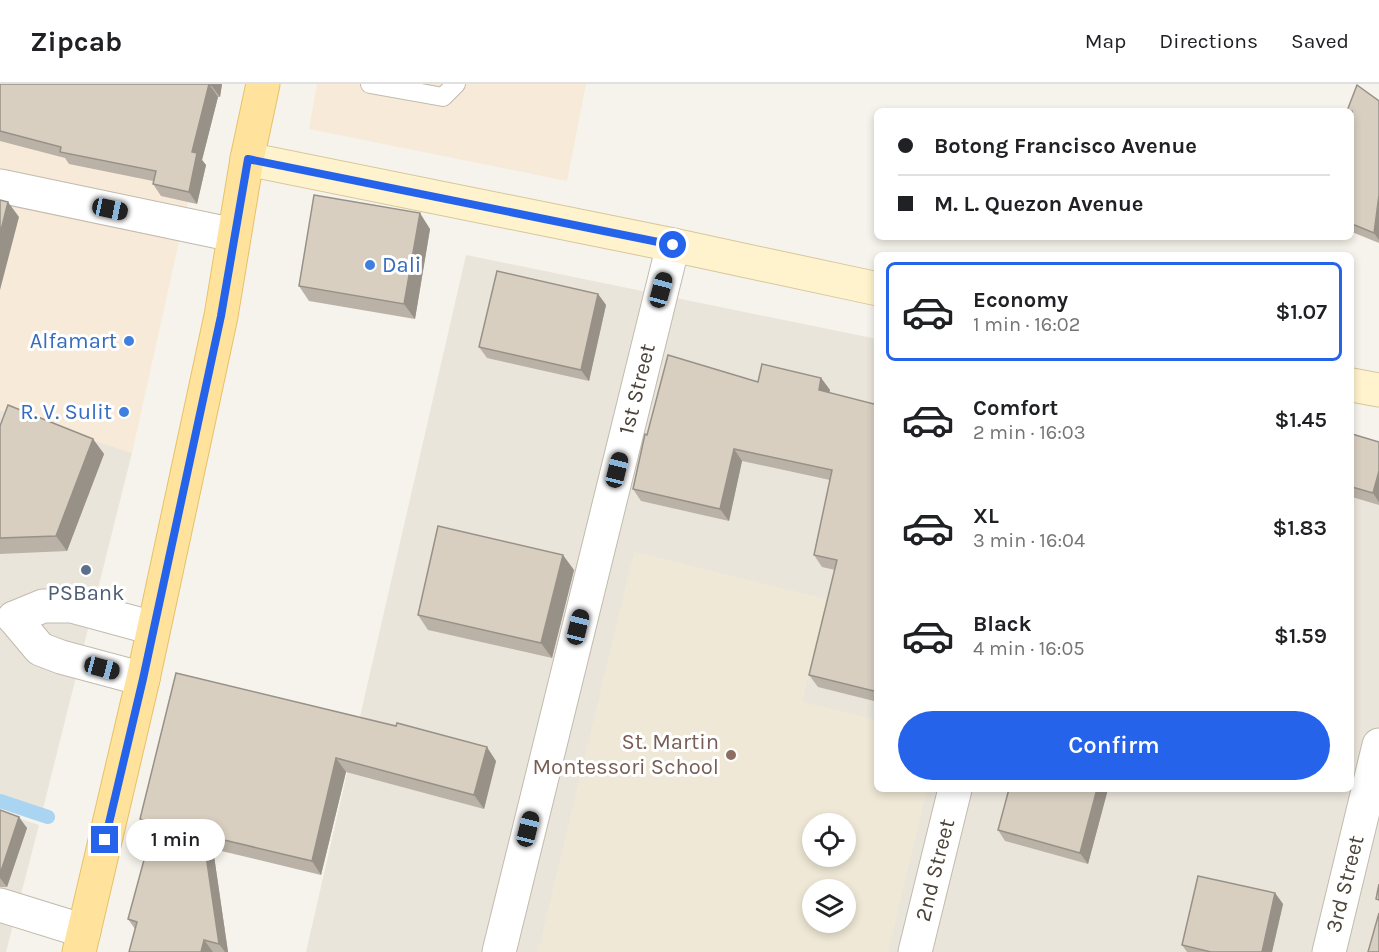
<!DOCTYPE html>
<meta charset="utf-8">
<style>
:root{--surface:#fff;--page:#f6f6f6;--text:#202124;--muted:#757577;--line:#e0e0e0;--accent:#2563eb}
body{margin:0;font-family:Karla,sans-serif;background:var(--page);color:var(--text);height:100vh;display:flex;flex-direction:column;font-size:22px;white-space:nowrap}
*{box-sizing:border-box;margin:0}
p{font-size:20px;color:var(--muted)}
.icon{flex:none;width:33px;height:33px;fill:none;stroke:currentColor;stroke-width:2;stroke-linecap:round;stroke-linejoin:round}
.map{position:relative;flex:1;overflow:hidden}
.details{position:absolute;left:874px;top:168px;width:480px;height:540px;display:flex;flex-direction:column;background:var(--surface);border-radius:9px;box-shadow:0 3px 9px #0003}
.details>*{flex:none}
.banner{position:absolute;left:874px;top:24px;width:480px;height:132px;border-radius:9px;box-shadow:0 3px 9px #0003;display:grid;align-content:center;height:132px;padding:0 24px;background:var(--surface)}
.controls{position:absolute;left:802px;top:729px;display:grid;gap:12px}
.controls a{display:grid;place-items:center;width:54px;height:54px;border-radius:50%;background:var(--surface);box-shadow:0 3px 9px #0003;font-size:30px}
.end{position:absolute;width:27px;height:27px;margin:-14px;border:8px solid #2563eb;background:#fff;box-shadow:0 0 0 3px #fff}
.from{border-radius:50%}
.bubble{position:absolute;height:42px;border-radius:21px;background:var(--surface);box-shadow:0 3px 9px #0003;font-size:20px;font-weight:600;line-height:42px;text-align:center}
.car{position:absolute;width:18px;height:36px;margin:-18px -9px;border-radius:8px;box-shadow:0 0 4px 2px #0007;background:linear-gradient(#222 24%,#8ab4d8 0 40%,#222 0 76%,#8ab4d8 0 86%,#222 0)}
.banner b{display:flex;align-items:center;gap:21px;height:57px;font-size:22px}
.banner b+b{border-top:2px solid var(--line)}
.banner i{width:15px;height:15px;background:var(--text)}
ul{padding:10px 0 0;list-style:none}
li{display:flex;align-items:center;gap:18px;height:99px;margin:0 12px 9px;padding:0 12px;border:3px solid transparent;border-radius:9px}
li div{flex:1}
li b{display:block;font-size:22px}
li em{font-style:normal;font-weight:600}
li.selected{border-color:var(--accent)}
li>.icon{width:54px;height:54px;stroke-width:1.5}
.button{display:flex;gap:12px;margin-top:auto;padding:12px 24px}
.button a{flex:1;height:69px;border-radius:36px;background:var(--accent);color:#fff;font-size:24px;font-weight:600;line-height:69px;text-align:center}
header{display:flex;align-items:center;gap:36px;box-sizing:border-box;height:84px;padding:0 30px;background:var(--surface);border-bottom:2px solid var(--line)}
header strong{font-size:28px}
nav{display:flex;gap:33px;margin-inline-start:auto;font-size:21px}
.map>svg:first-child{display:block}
</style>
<header>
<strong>Zipcab</strong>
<nav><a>Map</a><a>Directions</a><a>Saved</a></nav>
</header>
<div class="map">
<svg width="1379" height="868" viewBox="0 0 1379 868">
<rect width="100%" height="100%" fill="#f6f3ec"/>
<g fill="#eae5da" fill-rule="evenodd">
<path d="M466 171 877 255 878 705H1352V353L1379 358V868H306ZM813 740H846V772H813ZM813 806H846V838H813Z"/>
<polygon points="0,326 132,369 43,725 0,711"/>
<polygon points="0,728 39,741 6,868 0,868"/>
</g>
<g fill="#f7ead8">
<polygon points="0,0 214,0 132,369 0,326"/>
<polygon points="317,0 586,0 567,97 309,45"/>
</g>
<path fill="#efe8d6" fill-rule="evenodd" d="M634 468 827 515 802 618 877 636 878 705H927L888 868H538ZM813 740H846V772H813ZM813 806H846V838H813Z"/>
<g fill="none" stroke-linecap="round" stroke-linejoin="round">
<polyline stroke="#a9d4f2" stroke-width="14" points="0,717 48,733"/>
<g stroke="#c2bbae" stroke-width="20">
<polyline id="lane" points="370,0 443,13 456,0"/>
</g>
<g stroke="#c2bbae" stroke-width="35">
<g id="street">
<polyline points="0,102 234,151"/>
<polyline points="14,534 40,565 61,573 143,595"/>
<polyline points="14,534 43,522 72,522 153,544"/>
<polyline points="0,821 84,847"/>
<polyline points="499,868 673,161"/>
<polyline points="915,868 955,705"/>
<polyline points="1329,868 1379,661"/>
</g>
</g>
<g stroke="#d6c79b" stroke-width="35">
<g id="secondary">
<polyline points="247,75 673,161 878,205"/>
<polyline points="1352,301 1379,306"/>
</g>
</g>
<g stroke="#e6c16a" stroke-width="35">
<polyline id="primary" points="79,868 143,595 221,232 247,75 263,0"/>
</g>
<use href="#lane" stroke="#fff" stroke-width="18"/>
<use href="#street" stroke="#fff" stroke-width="33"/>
<use href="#secondary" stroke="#fff3cd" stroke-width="33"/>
<use href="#primary" stroke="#ffe39c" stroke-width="33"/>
</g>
<g fill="#bab2a6">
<polygon points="0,0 222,0 220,13 218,13 202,76 206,81 197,120 161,112 153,100 153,97 69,80 65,74 0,57"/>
<polygon points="1379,17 1379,159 1352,148 1352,27"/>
<polygon points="430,145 415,235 309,217 299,202"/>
<polygon points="598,210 606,221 589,297 487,274 479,263"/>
<polygon points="821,294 830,306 829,309 878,321 878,618 818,603 809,591 835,486 822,483 814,471 830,396 742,377 729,437 641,417 633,405 647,351"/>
<polygon points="0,342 93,355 104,370 67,467 0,470"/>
<polygon points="1352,350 1379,358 1379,421 1352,413 1352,418"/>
<polygon points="574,486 552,574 428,546 418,531"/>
<polygon points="176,589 496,677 484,725 346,688 321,791 213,765 228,868 129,868 135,845 128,835 151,749 140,735"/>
<polygon points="1009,705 1108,705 1088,780 1005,757 998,746"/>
<polygon points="0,726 27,744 7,803 0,803"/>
<polygon points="1275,809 1283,820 1272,868 1187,868 1182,861"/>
</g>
<g fill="#979187">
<polygon points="209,0 218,13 202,76 206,81 197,120 189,108 192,68"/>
<polygon points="211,0 222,0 220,13 211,1"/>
<polygon points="1379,111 1379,156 1374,149"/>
<polygon points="8,118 19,133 0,206 0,150"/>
<polygon points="420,129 430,145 415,235 404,220"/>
<polygon points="598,210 606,221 589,297 581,286"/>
<polygon points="821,294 830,306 827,318 819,306"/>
<polygon points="93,355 104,370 67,467 56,452"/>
<polygon points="734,365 742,377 729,437 720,425"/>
<polygon points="1379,387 1379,418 1373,409"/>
<polygon points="563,471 574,486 552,574 541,559"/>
<polygon points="487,663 496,677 484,725 474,711"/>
<polygon points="336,674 346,688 321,791 312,777"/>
<polygon points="1097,705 1108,705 1088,780 1080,769"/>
<polygon points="19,733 27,744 7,803 0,794 0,790"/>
<polygon points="203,751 213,765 228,868 225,868 219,860"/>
<polygon points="1275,809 1283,820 1272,868 1262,868"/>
<polygon points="204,856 213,868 201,868"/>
</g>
<g fill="#d8cfc1" stroke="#979187" stroke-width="1.5">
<polygon points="0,0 211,0 211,1 209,0 192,68 197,69 189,108 153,100 156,87 60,68 61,63 0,47"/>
<polygon points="1357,1 1379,17 1379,111 1374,149 1352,140 1352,27 1347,27"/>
<polygon points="314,111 420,129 404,220 299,202"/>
<polygon points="0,116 8,118 0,150"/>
<polygon points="497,187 598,210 581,286 479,263"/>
<polygon points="668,271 758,298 762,280 821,294 819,306 878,321 878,608 809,591 837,476 814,471 832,386 734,365 720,425 633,405 645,350 647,351"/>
<polygon points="8,321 93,355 56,452 0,454 0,342"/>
<polygon points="1352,350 1379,358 1379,387 1373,409 1352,403"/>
<polygon points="438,442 563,471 541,559 418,531"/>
<polygon points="176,589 396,642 397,639 487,663 474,711 336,674 312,777 203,751 219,860 204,856 201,868 129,868 137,838 128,835 154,739 140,735"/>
<polygon points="1009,705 1097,705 1080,769 998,746"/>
<polygon points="0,726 19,733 0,790"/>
<polygon points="1198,792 1275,809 1262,868 1211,868 1182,861"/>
<polygon points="1379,800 1379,816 1376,815"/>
<polygon points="1379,829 1379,868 1368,868"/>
</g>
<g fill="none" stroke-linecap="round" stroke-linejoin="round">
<polyline stroke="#2563eb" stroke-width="8" points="105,756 143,595 221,232 248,75 673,161"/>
</g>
<g fill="#3f7fe0" stroke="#fff" stroke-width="2">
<circle cx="370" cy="181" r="6"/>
<circle cx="129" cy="257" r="6"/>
<circle cx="124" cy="328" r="6"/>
</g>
<circle fill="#5c6f8a" stroke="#fff" stroke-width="2" cx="86" cy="486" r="6"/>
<circle fill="#8d6e63" stroke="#fff" stroke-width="2" cx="731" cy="671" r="6"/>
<g text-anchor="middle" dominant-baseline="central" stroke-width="6" stroke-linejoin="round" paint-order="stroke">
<g font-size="22" fill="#366cbe" stroke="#fff" text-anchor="end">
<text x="382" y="181" text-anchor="start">Dali</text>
<text x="117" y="257">Alfamart</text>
<text x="112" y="328">R. V. Sulit</text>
</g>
<g font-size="22" fill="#4b4439" stroke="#fff">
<text transform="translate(637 305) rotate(-76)">1st Street</text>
<text transform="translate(935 786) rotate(-76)">2nd Street</text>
<text transform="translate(1345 800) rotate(-76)">3rd Street</text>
</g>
<g font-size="22" fill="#4e5e75" stroke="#fff">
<text x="86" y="509">PSBank</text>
</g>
<g font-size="22" fill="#785e54" stroke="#fff" text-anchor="end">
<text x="719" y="658">St. Martin<tspan x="719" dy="25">Montessori School</tspan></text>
</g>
</g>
</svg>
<div class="controls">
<a><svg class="icon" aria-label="locate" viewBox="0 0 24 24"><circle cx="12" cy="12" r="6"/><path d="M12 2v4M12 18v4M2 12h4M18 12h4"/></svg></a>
<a><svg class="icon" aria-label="layers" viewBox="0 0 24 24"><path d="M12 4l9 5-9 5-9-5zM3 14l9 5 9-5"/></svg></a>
</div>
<i class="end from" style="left:673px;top:161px"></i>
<i class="end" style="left:105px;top:756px"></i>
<div class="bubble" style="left:126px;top:735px;width:99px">1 min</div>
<i class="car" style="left:110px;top:125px;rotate:102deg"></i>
<i class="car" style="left:661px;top:206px;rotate:15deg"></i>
<i class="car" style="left:617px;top:386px;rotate:14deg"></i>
<i class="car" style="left:578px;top:543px;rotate:14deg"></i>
<i class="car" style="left:102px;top:584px;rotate:105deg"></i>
<i class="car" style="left:528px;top:745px;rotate:14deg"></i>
<div class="banner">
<b><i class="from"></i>Botong Francisco Avenue</b>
<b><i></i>M. L. Quezon Avenue</b>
</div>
<section class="details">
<ul>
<li class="selected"><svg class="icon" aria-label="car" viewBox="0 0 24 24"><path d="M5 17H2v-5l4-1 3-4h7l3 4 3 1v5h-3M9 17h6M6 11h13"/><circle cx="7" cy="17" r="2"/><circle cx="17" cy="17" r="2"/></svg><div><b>Economy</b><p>1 min · 16:02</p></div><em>$1.07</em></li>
<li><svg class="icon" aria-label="car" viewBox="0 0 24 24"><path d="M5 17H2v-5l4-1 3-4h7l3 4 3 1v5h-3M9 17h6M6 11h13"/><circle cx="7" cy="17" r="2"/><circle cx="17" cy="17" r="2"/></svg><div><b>Comfort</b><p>2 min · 16:03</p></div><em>$1.45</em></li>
<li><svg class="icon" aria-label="car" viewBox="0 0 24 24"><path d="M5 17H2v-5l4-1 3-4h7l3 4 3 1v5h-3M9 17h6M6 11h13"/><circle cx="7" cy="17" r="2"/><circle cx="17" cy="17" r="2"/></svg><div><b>XL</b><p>3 min · 16:04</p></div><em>$1.83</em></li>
<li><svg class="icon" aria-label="car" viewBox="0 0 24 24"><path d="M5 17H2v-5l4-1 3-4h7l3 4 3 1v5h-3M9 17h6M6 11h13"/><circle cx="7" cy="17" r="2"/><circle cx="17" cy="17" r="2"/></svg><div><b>Black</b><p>4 min · 16:05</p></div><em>$1.59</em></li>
</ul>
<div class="button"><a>Confirm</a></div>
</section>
</div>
